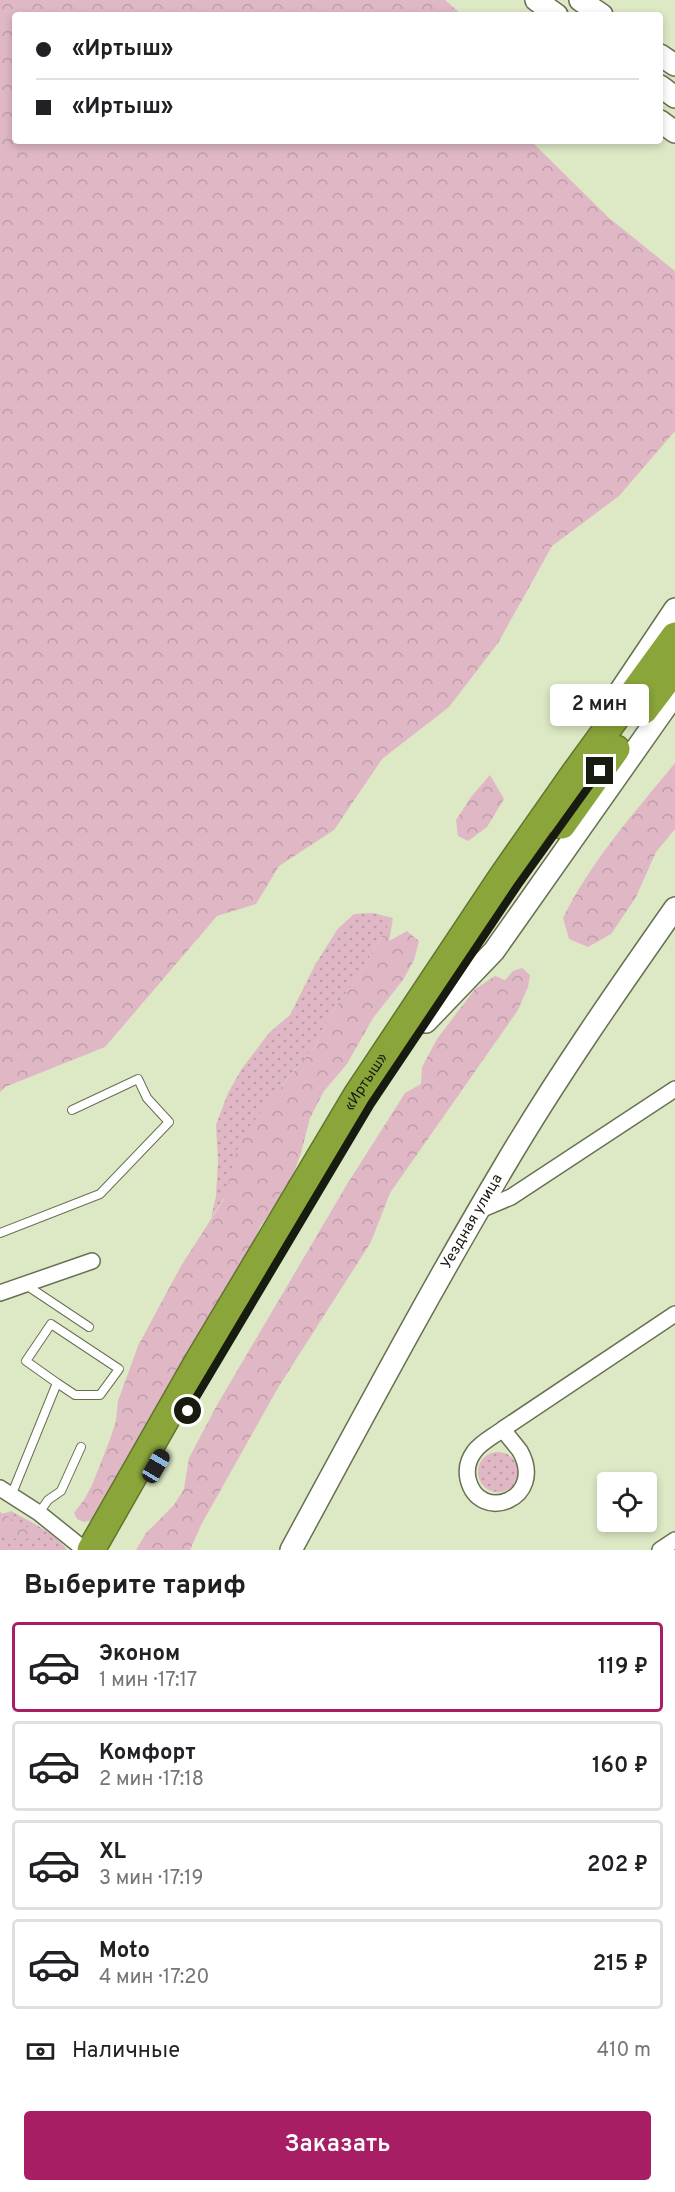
<!DOCTYPE html>
<html lang="ru">
<meta charset="utf-8">
<style>
:root{--surface:#fff;--page:#f2f2f2;--text:#202124;--muted:#757577;--line:#e0e0e0;--accent:#a71e65}
body{margin:0;font-family:Overpass,sans-serif;background:var(--page);color:var(--text);height:100vh;display:flex;flex-direction:column;font-size:22px;white-space:nowrap}
*{box-sizing:border-box;margin:0}
p{font-size:20px;color:var(--muted)}
.icon{flex:none;width:33px;height:33px;fill:none;stroke:currentColor;stroke-width:2;stroke-linecap:round;stroke-linejoin:round}
.map{position:relative;height:1550px;overflow:hidden}
.drawer{display:flex;flex-direction:column;background:var(--surface);flex:1}
.drawer>*{flex:none}
.banner{position:absolute;left:12px;top:12px;width:651px;height:132px;border-radius:6px;box-shadow:0 3px 9px #0003;display:grid;align-content:center;height:132px;padding:0 24px;background:var(--surface)}
.tools{position:absolute;left:597px;top:1472px;display:grid;gap:12px}
.tools a{display:grid;place-items:center;width:60px;height:60px;border-radius:6px;background:var(--surface);box-shadow:0 3px 9px #0003;font-size:30px}
.end{position:absolute;width:27px;height:27px;margin:-14px;border:8px solid #181b0f;background:#fff;box-shadow:0 0 0 3px #fff}
.from{border-radius:50%}
.bubble{position:absolute;height:42px;border-radius:6px;background:var(--surface);box-shadow:0 3px 9px #0003;font-size:20px;font-weight:600;line-height:42px;text-align:center}
.car{position:absolute;width:18px;height:36px;margin:-18px -9px;border-radius:8px;box-shadow:0 0 4px 2px #0007;background:linear-gradient(#222 24%,#8ab4d8 0 40%,#222 0 76%,#8ab4d8 0 86%,#222 0)}
.banner b{display:flex;align-items:center;gap:21px;height:57px;font-size:22px}
.banner b+b{border-top:2px solid var(--line)}
.banner i{width:15px;height:15px;background:var(--text)}
ul{padding:0;list-style:none}
li{display:flex;align-items:center;gap:18px;height:90px;margin:0 12px 9px;padding:0 12px;border:3px solid var(--line);border-radius:6px}
li div{flex:1}
li b{display:block;font-size:22px}
li em{font-style:normal;font-weight:600}
li.current{border-color:var(--accent)}
li>.icon{width:54px;height:54px;stroke-width:1.5}
h2{padding:0 24px;font-size:27px;line-height:72px}
.pay{display:flex;align-items:center;gap:15px;height:66px;padding:0 24px;font-size:22px}
.pay p{margin-inline-start:auto}
.action{display:flex;gap:12px;margin-top:auto;padding:12px 24px}
.action a{flex:1;height:69px;border-radius:6px;background:var(--accent);color:#fff;font-size:24px;font-weight:600;line-height:69px;text-align:center}
.map>svg:first-child{display:block}
</style>
<div class="map">
<svg width="675" height="1550" viewBox="0 0 675 1550">
<defs>
<pattern id="green-dots" width="8" height="8" patternUnits="userSpaceOnUse" patternTransform="scale(1.5)"><rect width="8" height="8" fill="#e0b7c5"/><path d="M2 2h.1M6 6h.1" fill="none" stroke="#bf9da8" stroke-width="1.8" stroke-linecap="round"/></pattern>
<pattern id="forest-crowns" width="20" height="18" patternUnits="userSpaceOnUse" patternTransform="scale(1.5)"><rect width="20" height="18" fill="#e0b7c5"/><path d="M2 6a3 3 0 1 1 6 0M12 15a3 3 0 1 1 6 0" fill="none" stroke="#bf9da8"/></pattern>
</defs>
<rect width="100%" height="100%" fill="#dde8c5"/>
<g fill="url(#green-dots)">
<polygon points="373,913 393,918 355,981 336,1006 313,1048 281,1087 224,1198 211,1218 216,1196 218,1161 216,1125 228,1093 241,1070 269,1033 290,1015 315,965 337,930 354,914"/>
<circle cx="498" cy="1472" r="20"/>
<path d="M11 1511C30 1522 54 1532 67 1550H0V1515Z"/>
</g>
<g fill="url(#forest-crowns)">
<polygon points="0,0 445,0 462,15 15,15 15,141 531,141 609,218 675,271 675,431 619,496 552,546 498,643 449,707 382,759 334,830 279,866 256,904 217,916 105,1047 5,1087 0,1092"/>
<path d="M675 763V829L656 852 636 897 611 934 588 947 569 939 563 918C591 861 635 812 675 763Z"/>
<polygon points="490,775 504,799 487,827 468,841 458,836 456,820 471,797"/>
<polygon points="393,918 389,941 407,931 419,941 414,960 403,980 373,1018 347,1064 324,1091 310,1118 301,1153 290,1183 260,1227 252,1247 169,1386 104,1502 93,1520 84,1522 77,1519 74,1513 84,1500 92,1485 109,1442 116,1421 118,1401 138,1346 181,1266 224,1199 237,1150 249,1127 313,1048 336,1006 355,981"/>
<polygon points="522,968 530,975 528,987 518,1010 390,1193 371,1242 279,1386 201,1525 190,1550 136,1550 146,1533 174,1505 184,1489 189,1458 217,1405 346,1186 405,1093 421,1084 422,1067 437,1039 475,989 495,976 505,980 513,971"/>
<path d="M0 1512 21 1525 36 1530 39 1535C30 1540 18 1540 8 1537V1531H0Z"/>
</g>
<g fill="none" stroke-linecap="round" stroke-linejoin="round">
<g stroke="#677152" stroke-width="10">
<g id="lane">
<polyline points="0,1233 100,1194 169,1122 147,1098 138,1079 72,1110"/>
<polyline points="26,1285 89,1327"/>
<polyline points="11,1496 57,1383 75,1395 100,1395 119,1369 51,1324 26,1361 57,1383"/>
<polyline points="39,1513 48,1500 61,1491 81,1447"/>
</g>
</g>
<g stroke="#677152" stroke-width="18">
<g id="street">
<polyline points="480,1210 511,1197 675,1089"/>
<polyline points="0,1293 92,1261"/>
<path d="M503 1429C508 1437 515 1444 520 1451 547 1499 479 1525 468 1479 466 1469 468 1460 474 1452 480 1443 494 1436 503 1429L675 1314"/>
<polyline points="0,1488 39,1513 85,1550"/>
<polyline points="660,1550 675,1540"/>
</g>
</g>
<g stroke="#677152" stroke-width="24">
<g id="secondary">
<polyline points="536,0 557,15"/>
<polyline points="580,0 602,15"/>
<polyline points="660,55 675,65"/>
<polyline points="660,86 675,97"/>
<polyline points="660,121 675,132"/>
<polyline points="610,706 675,609"/>
<polyline points="426,1022 494,951 675,694"/>
<path id="s1" d="M291 1550C361 1421 430 1291 505 1165 557 1077 616 992 675 908"/>
</g>
</g>
<g stroke="#62752b" stroke-width="30">
<g id="highway">
<polyline points="644,710 675,669"/>
<polyline points="562,825 616,749"/>
<path id="s2" d="M91 1550 197 1364 358 1094 503 876 573 776 675 636"/>
</g>
</g>
<use href="#lane" stroke="#fff" stroke-width="8"/>
<use href="#street" stroke="#fff" stroke-width="15"/>
<use href="#secondary" stroke="#fff" stroke-width="21"/>
<use href="#highway" stroke="#8aa53a" stroke-width="27"/>
</g>
<g fill="none" stroke-linecap="round" stroke-linejoin="round">
<polyline stroke="#181b0f" stroke-width="8" points="188,1411 371,1104 518,885 600,771"/>
</g>
<g text-anchor="middle" dominant-baseline="central" stroke-width="4.5" stroke-linejoin="round" paint-order="stroke">
<g font-size="15" fill="#181b0f" stroke="#eaf6d2">
<text stroke="none"><textPath href="#s2" startOffset="543">«Иртыш»</textPath></text>
<text stroke="none"><textPath href="#s1" startOffset="375">Уездная улица</textPath></text>
</g>
</g>
</svg>
<div class="tools">
<a><svg class="icon" aria-label="locate" viewBox="0 0 24 24"><circle cx="12" cy="12" r="6"/><path d="M12 2v4M12 18v4M2 12h4M18 12h4"/></svg></a>
</div>
<i class="end from" style="left:188px;top:1411px"></i>
<i class="end" style="left:600px;top:771px"></i>
<div class="bubble" style="left:550px;top:684px;width:99px">2 мин</div>
<i class="car" style="left:156px;top:1466px;rotate:30deg"></i>
<div class="banner">
<b><i class="from"></i>«Иртыш»</b>
<b><i></i>«Иртыш»</b>
</div>
</div>
<section class="drawer">
<h2>Выберите тариф</h2>
<ul>
<li class="current"><svg class="icon" aria-label="car" viewBox="0 0 24 24"><path d="M5 17H2v-5l4-1 3-4h7l3 4 3 1v5h-3M9 17h6M6 11h13"/><circle cx="7" cy="17" r="2"/><circle cx="17" cy="17" r="2"/></svg><div><b>Эконом</b><p>1 мин · 17:17</p></div><em>119 ₽</em></li>
<li><svg class="icon" aria-label="car" viewBox="0 0 24 24"><path d="M5 17H2v-5l4-1 3-4h7l3 4 3 1v5h-3M9 17h6M6 11h13"/><circle cx="7" cy="17" r="2"/><circle cx="17" cy="17" r="2"/></svg><div><b>Комфорт</b><p>2 мин · 17:18</p></div><em>160 ₽</em></li>
<li><svg class="icon" aria-label="car" viewBox="0 0 24 24"><path d="M5 17H2v-5l4-1 3-4h7l3 4 3 1v5h-3M9 17h6M6 11h13"/><circle cx="7" cy="17" r="2"/><circle cx="17" cy="17" r="2"/></svg><div><b>XL</b><p>3 мин · 17:19</p></div><em>202 ₽</em></li>
<li><svg class="icon" aria-label="car" viewBox="0 0 24 24"><path d="M5 17H2v-5l4-1 3-4h7l3 4 3 1v5h-3M9 17h6M6 11h13"/><circle cx="7" cy="17" r="2"/><circle cx="17" cy="17" r="2"/></svg><div><b>Moto</b><p>4 мин · 17:20</p></div><em>215 ₽</em></li>
</ul>
<div class="pay"><svg class="icon" aria-label="cash" viewBox="0 0 24 24"><path d="M3 7h18v10H3z"/><circle cx="12" cy="12" r="2"/></svg>Наличные<p>410 m</p></div>
<div class="action"><a>Заказать</a></div>
</section>
